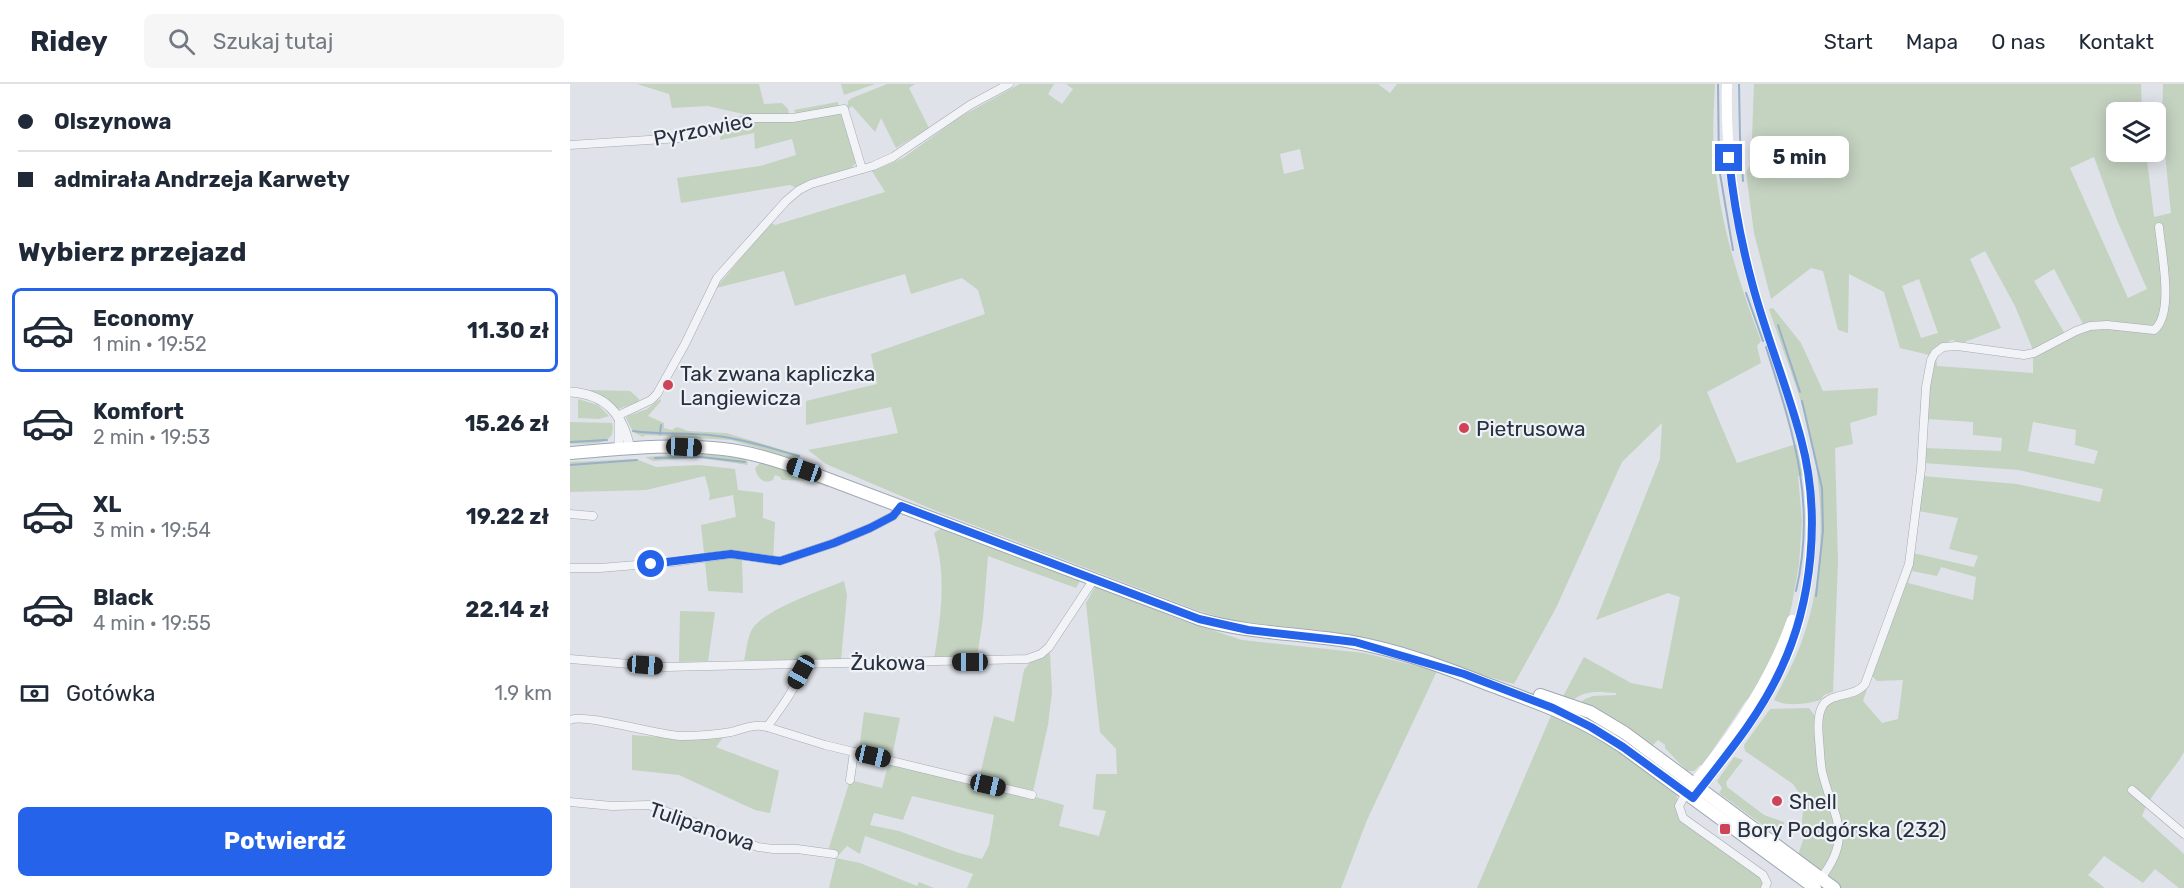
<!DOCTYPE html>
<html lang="pl">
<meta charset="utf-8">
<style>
:root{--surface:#fff;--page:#f6f6f7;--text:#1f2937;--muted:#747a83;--line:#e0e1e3;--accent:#2563eb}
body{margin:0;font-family:Rubik,sans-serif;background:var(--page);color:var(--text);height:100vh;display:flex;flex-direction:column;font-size:22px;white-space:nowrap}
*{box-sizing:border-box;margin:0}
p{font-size:20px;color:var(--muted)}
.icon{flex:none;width:33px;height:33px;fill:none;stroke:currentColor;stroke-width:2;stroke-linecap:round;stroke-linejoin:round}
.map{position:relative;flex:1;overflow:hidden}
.drawer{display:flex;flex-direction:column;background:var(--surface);width:570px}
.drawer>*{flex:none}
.top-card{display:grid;align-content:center;height:132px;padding:0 18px;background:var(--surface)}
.fabs{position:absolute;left:1536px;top:18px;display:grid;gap:12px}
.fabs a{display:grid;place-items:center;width:60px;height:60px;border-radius:9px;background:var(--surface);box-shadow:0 3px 15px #0003;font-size:30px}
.end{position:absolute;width:27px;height:27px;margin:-14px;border:8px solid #2563eb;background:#fff;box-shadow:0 0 0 3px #fff}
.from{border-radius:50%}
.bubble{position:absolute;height:42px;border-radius:9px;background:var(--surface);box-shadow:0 3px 15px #0003;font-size:20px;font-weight:700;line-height:42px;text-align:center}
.car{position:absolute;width:18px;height:36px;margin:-18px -9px;border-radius:8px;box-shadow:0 0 4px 2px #0007;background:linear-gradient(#222 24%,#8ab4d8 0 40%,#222 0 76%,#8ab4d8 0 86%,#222 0)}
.top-card b{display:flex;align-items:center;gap:21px;height:57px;font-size:22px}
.top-card b+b{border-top:2px solid var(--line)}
.top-card i{width:15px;height:15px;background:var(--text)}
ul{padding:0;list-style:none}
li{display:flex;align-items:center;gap:18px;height:84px;margin:0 12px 9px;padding:0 6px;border:3px solid transparent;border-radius:9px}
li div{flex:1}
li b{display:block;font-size:22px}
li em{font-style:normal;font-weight:700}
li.current{border-color:var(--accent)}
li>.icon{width:54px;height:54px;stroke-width:1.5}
h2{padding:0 18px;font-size:27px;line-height:72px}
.pay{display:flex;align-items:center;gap:15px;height:66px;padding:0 18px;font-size:22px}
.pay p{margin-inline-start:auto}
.button{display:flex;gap:12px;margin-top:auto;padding:12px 18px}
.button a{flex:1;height:69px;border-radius:9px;background:var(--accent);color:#fff;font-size:24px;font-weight:700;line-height:69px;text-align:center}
header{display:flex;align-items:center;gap:36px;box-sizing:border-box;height:84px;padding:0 30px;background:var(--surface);border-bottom:2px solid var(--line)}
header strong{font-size:28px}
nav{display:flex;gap:33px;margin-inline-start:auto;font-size:21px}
.search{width:420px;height:54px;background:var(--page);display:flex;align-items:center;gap:15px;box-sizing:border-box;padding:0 21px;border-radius:9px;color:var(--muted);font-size:22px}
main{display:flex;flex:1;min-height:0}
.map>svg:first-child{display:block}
</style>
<header>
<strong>Ridey</strong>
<div class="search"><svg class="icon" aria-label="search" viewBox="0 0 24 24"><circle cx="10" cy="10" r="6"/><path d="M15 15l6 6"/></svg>Szukaj tutaj</div>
<nav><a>Start</a><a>Mapa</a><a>O nas</a><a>Kontakt</a></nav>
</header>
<main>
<section class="drawer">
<div class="top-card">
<b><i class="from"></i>Olszynowa</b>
<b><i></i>admirała Andrzeja Karwety</b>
</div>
<h2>Wybierz przejazd</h2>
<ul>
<li class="current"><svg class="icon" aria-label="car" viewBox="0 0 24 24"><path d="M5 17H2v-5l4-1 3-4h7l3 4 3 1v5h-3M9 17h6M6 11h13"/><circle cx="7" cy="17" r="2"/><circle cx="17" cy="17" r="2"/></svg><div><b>Economy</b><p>1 min · 19:52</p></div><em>11.30 zł</em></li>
<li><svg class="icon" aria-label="car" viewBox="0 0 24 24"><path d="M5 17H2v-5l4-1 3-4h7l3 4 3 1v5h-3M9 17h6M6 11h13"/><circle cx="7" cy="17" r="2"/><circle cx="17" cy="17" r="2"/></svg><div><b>Komfort</b><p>2 min · 19:53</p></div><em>15.26 zł</em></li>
<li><svg class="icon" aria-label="car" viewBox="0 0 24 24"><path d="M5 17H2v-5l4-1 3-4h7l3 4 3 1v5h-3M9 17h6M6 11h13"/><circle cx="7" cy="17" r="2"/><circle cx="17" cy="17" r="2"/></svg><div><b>XL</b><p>3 min · 19:54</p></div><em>19.22 zł</em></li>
<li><svg class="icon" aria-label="car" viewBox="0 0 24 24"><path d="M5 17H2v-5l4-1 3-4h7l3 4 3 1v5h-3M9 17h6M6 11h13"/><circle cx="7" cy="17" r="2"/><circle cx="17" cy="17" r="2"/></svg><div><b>Black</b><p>4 min · 19:55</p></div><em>22.14 zł</em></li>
</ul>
<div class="pay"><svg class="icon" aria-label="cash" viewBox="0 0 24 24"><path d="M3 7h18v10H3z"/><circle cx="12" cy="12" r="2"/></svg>Gotówka<p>1.9 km</p></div>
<div class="button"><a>Potwierdź</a></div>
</section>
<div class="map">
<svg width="1614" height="804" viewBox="0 0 1614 804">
<rect width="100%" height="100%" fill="#dfe2e8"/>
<g fill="#c4d2c0" fill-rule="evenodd">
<polygon points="67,0 189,0 194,20 212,19 218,25 219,31 182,32 138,22 102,24 99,10"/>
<polygon points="271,0 305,0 274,11"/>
<polygon points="317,0 345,0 339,4 359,44 326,64 311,34 305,48 282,22 277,26 278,17 282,14"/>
<path d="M450 0H484L478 10 492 20 503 5 496 0H808L820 9 827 0H1145C1144 23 1142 47 1144 69 1149 136 1167 194 1191 257L1187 262 1191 279 1137 308 1167 379 1226 360 1233 391 1228 392 1232 437 1229 480 1222 520 1216 546 1183 610 1175 618 1132 682 1130 681 1124 687H1117L1095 664V661L1088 656 1083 661 1008 620 1015 615 1023 612 1046 611V609C1030 608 1015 605 1002 617L991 616 1014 573 1061 599 1092 605 1110 513 1098 509 1026 536 1090 375 1092 339 1052 378 986 524 944 600 883 583 871 576 801 555 748 546 663 537 626 526 364 426 256 380 238 366 328 349 321 323 236 341V317L307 300 301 270 415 230 408 206 392 194 341 210 335 190 225 222 214 187 146 204 200 139 205 141 315 108 302 87 333 74 390 33ZM730 65 734 85 714 90 710 70Z"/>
<path d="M1184 0H1571L1572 28H1546V68H1576L1584 133 1601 129 1592 40 1593 0H1614V668C1602 690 1581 708 1572 732L1614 770V804H1609L1585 785 1573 799 1534 772 1518 791 1535 804H1269L1258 792 1266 775 1254 785 1247 786 1228 771 1234 753 1232 738 1233 726 1237 722 1238 713 1229 709 1223 700 1175 667 1174 661 1200 625 1239 624 1245 632 1253 704 1255 713 1264 710C1254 692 1244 635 1259 618L1297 605 1293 617 1312 639 1328 635 1333 596 1307 597 1302 592 1341 481 1343 469 1404 483 1408 472 1379 465 1388 434 1348 427 1352 392 1447 400 1530 418 1533 405 1449 386 1354 379 1355 364 1431 367 1432 354 1403 351V338L1358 335V331H1350L1352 303 1359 271 1330 264 1314 208 1279 190 1278 249 1268 246 1253 187 1241 184 1201 215 1184 149 1176 88 1181 80ZM1524 73 1547 136 1577 205 1558 214 1500 84ZM1415 167 1445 222 1463 266V289L1367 282 1365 265 1382 256 1392 259 1431 244 1400 175ZM1484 185 1513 240 1495 250 1464 197ZM1349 195 1368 249 1351 254 1332 202ZM1463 338 1506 346 1505 361 1528 367 1524 380 1458 367ZM1371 483 1406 493 1403 516 1338 499 1342 487 1367 492Z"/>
<polygon points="268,18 269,24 227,32 224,26"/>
<polygon points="273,28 286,79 281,84 227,104 220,101 111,119 107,94 190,82 226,71 222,55 185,65 184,49 150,56 152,46 181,37"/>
<path d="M1203 224 1231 259 1253 307 1308 304 1307 331 1280 339 1283 360 1265 364 1268 478 1263 608 1254 611 1251 616C1237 620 1218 623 1204 616 1213 598 1223 581 1230 562 1255 497 1256 419 1240 351 1230 308 1213 267 1199 225Z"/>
<polygon points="19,306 60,307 69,315 68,318 48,325 34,313"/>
<polygon points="8,315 28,321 39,332 29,335 8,334"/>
<polygon points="90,315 91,317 78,332 94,339 94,344 102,346 107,343 118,347 156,349 230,371 228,376 161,356 75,351 73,353 63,348 56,334 58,332 77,325"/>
<path d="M0 338 42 339C48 364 17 359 0 360Z"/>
<polygon points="125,369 173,374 177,376 178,381 130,374 83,377 75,373"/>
<polygon points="66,375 86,383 129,381 165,385 168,406 193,409 193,434 205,438 203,479 172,475 173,509 138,507 131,441 166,433 163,411 139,416 140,411 135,392 76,406 0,408 0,378"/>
<path d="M191 378 261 401 257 403 241 397 212 396 210 393 205 391 203 396C193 401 187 393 185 384Z"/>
<path d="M370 445H378L510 497 506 504 418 472 413 534 407 573 364 575C371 532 377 492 364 449Z"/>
<path d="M274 497 277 511 271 576H174C177 566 177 552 183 544 196 525 252 506 274 497Z"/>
<path d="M526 501 608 535 672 556 794 569 867 587 797 736 771 804H397L403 790 295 752 290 770 277 762 266 774 290 779 347 802 349 798 364 804H259L266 775 257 773 258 767 280 696 312 704 319 678 409 695 424 632 444 638 454 586 461 577 480 569 482 608 478 641 462 712 494 721 489 742 529 752 536 727 523 725 526 690H547L546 665 530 648 516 519ZM342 712 424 731 419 761 412 775 389 769 329 747 300 741 304 729 333 736Z"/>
<polygon points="110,527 145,528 138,577 109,578"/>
<path d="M983 627 1026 651 1105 707C1109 715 1106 724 1109 732L1191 792 1193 804H907Z"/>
<polygon points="294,628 330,634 322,673 289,667"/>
<polygon points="62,651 115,655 155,651 146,663 209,687 200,729 185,726 109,691 62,686"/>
<polygon points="1164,673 1173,676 1156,698 1157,703 1194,731 1214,738 1214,745 1210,749 1202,748 1149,709 1152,704 1147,697"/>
</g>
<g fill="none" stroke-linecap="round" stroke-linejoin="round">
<g stroke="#9ab0c8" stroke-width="2">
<polyline points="1148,0 1149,84 1163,166"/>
<polyline points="1169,0 1170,53 1173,97"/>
<polyline points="1176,209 1193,257"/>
<polyline points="1208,241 1230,308"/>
<path d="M1196 263C1223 348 1247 417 1226 507"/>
<polyline points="1232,317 1252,404 1253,447 1246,512"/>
<path d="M63 347C91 351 119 348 147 352 175 355 202 365 229 372"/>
<polyline points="90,350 91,341"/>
<polyline points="0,358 37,356"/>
<polyline points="85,374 131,373 175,378"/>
<polyline points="0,381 67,376"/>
</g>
<g stroke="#a4a9b2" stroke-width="9">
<g id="minor">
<polyline points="0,61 110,54 139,48 180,34 223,34 274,25 292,85"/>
<polyline points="47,332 81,316 87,310 115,260 147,194 216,117 229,106 241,100 303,82 323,73 400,21 439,0"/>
<polyline points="0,430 23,432"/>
<polyline points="0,484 30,484 103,478 161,470 210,477 264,459 300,444 323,432 331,422"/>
<polyline points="0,575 95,583 457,575 471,570 479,563 524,495"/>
<path d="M0 636C15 629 86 651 110 652 127 652 144 651 161 648 173 645 185 639 197 643 211 624 227 603 234 580"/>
<polyline points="197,643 255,661 462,711"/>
<polyline points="280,696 284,668"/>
<polyline points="1562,706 1614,750"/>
<polyline points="1116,709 1109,722 1113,734 1193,791 1197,799 1195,804"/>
<polyline points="0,718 42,722 79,721 188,763 203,765 227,765 264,770"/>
<path d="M1251 794C1285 750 1262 732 1252 687 1250 676 1250 665 1249 655 1248 645 1247 632 1252 623 1259 608 1285 614 1295 600L1339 480 1351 385 1356 303 1361 276 1365 269 1373 263 1387 262 1454 271 1464 269 1506 247 1520 242 1537 241 1584 246C1605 230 1591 167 1589 143"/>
</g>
</g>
<g stroke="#a4a9b2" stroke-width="10">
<g id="tertiary">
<path d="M0 308C36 310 53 330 60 365"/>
<polyline points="49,365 49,339"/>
</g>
</g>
<g stroke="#9ea7b4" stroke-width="14">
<g id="primary">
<path d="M0 369C51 365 103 359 153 365 181 368 208 377 234 386L629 535C680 550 731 549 782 558 828 566 874 583 917 600 968 619 1007 632 1053 663L1245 804"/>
<polyline points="970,611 1020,628 1055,649 1264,804"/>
</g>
</g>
<use href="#minor" stroke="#f2f3f7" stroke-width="8"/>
<use href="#tertiary" stroke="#f2f3f7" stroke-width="9"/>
<g stroke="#fff" stroke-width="10">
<path d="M1118 706C1161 655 1200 599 1222 536"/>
<path d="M1127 709C1162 665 1199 618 1220 565 1244 501 1247 425 1232 358 1220 304 1196 252 1182 198 1165 133 1155 67 1157 0"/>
</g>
<use href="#primary" stroke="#fff" stroke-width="12"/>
</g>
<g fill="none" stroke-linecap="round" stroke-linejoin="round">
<path stroke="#2563eb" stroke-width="8" d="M81 480 161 470 210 477 264 459 300 444 323 432 331 422 629 535 678 546 785 558 894 590 983 624 1021 643 1053 663 1123 714C1154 674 1189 633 1210 587 1243 518 1251 429 1231 355 1217 302 1196 252 1182 199 1171 158 1163 116 1159 74"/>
</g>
<g fill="#ce4357" stroke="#eef1f6" stroke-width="2">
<circle cx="98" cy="301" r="6"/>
<circle cx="894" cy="344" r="6"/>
<circle cx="1207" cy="717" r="6"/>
<rect x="1149" y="739" width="12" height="12" rx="3"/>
</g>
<g text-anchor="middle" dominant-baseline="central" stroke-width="4.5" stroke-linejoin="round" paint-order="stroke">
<g font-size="21" fill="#28303f" stroke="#eef1f6">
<text transform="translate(133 45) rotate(-11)">Pyrzowiec</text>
<text x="318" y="578">Żukowa</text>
<text transform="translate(132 742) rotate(19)">Tulipanowa</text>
</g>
<g font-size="21" fill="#28303f" stroke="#eef1f6" text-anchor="start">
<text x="110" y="289">Tak zwana kapliczka<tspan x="110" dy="24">Langiewicza</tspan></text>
<text x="906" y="344">Pietrusowa</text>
<text x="1219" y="717">Shell</text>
<text x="1167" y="745">Bory Podgórska (232)</text>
</g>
</g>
</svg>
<div class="fabs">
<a><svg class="icon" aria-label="layers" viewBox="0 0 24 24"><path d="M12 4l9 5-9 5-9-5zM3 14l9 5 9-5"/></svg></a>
</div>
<i class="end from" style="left:81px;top:480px"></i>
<i class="end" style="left:1159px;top:74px"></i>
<div class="bubble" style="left:1180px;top:52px;width:99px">5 min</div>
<i class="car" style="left:114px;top:363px;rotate:93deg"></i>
<i class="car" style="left:234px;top:386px;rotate:289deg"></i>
<i class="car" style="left:400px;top:578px;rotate:270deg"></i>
<i class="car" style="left:75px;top:581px;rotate:94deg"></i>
<i class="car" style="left:231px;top:588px;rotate:209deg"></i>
<i class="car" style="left:303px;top:672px;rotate:103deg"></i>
<i class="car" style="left:418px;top:701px;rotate:103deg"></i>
</div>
</main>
